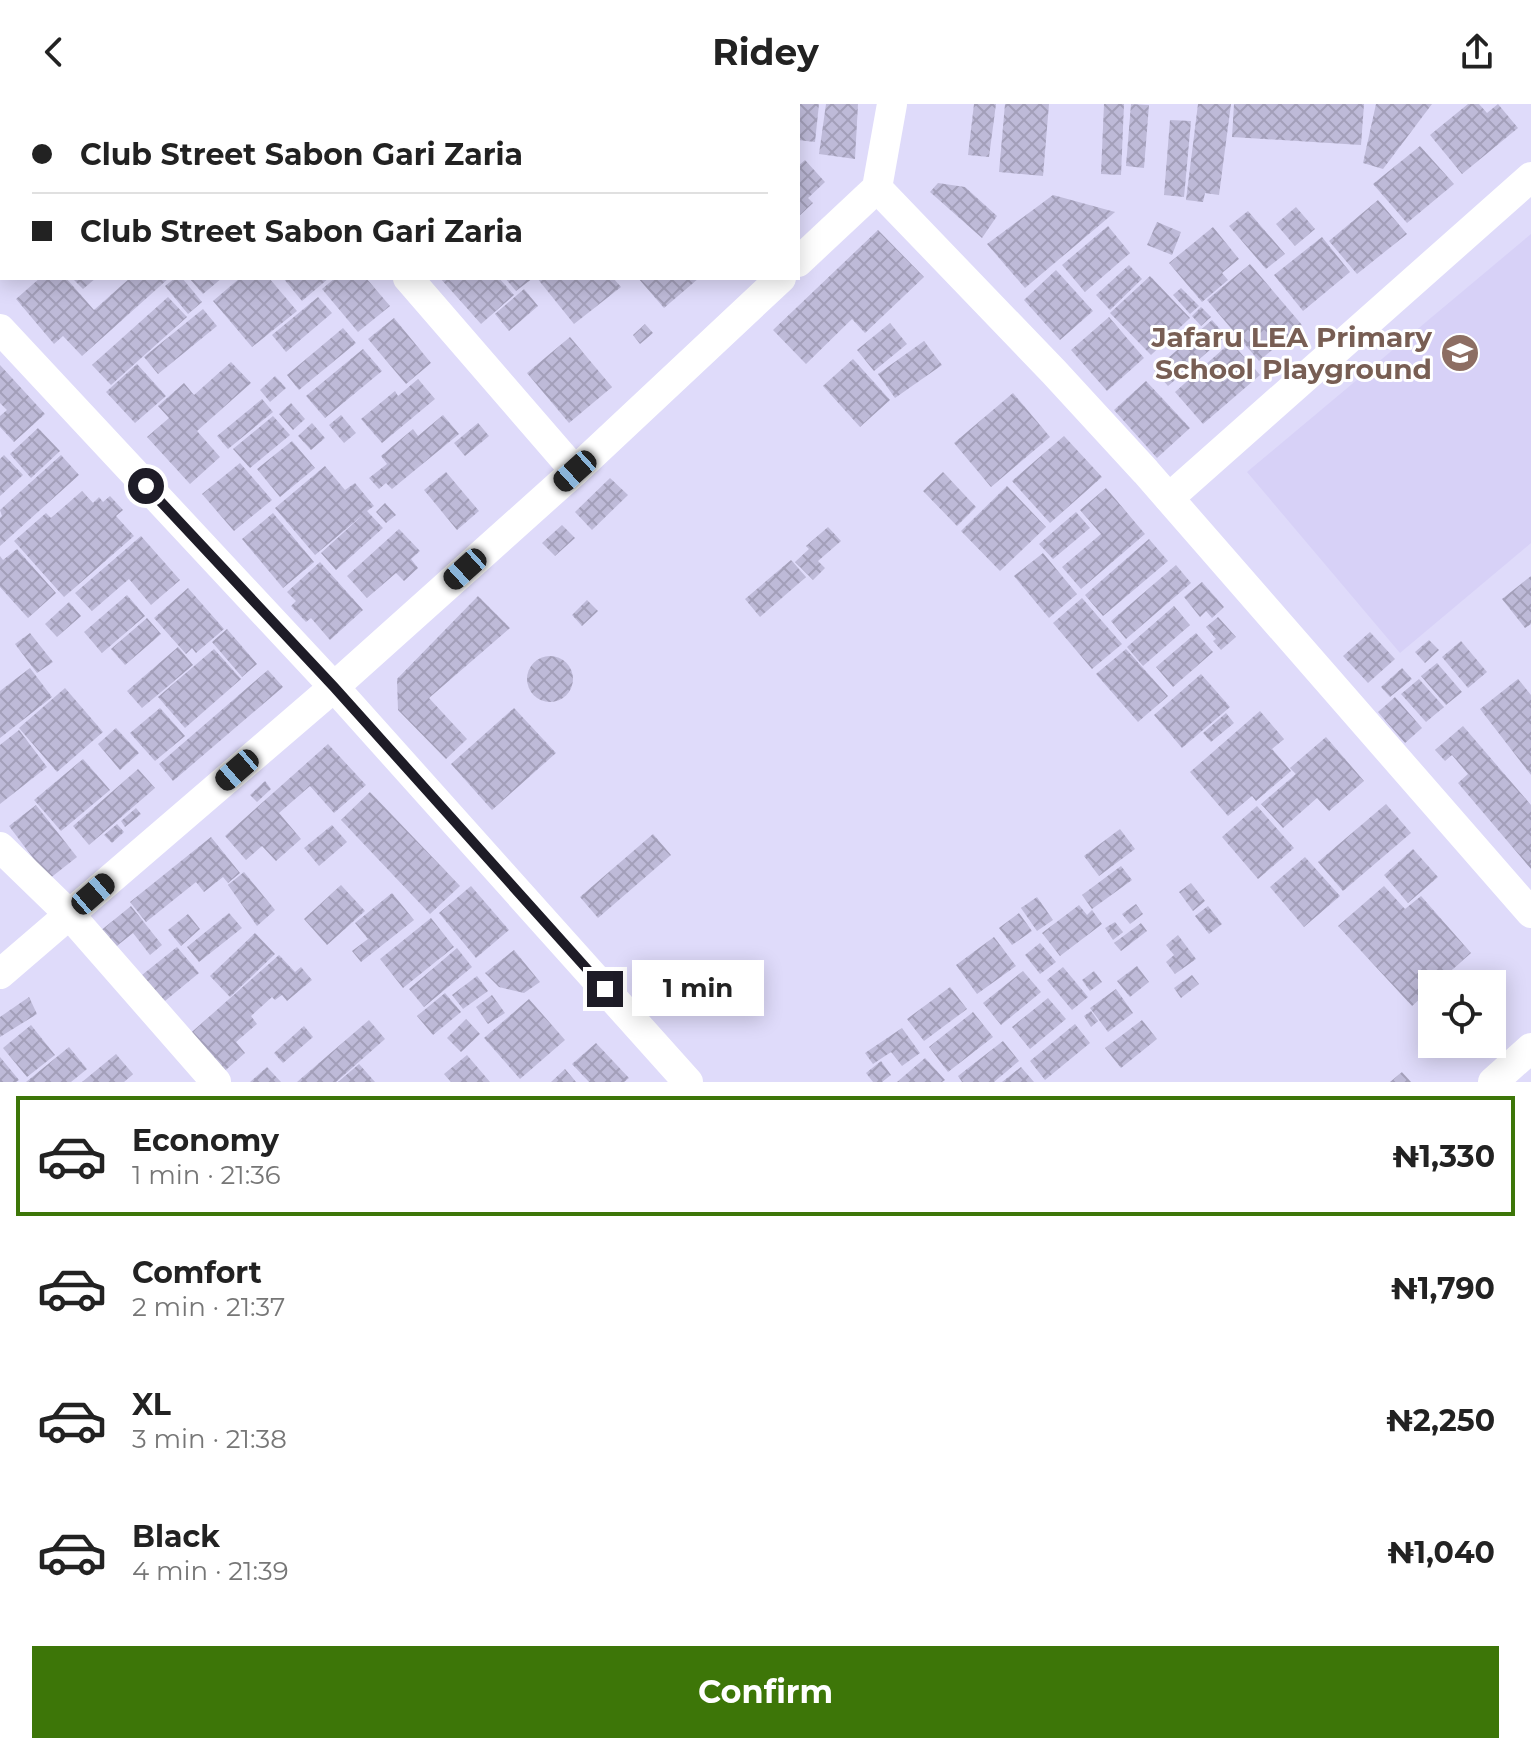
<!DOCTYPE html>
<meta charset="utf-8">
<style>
:root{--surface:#fff;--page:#f6f6f6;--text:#222;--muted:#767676;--line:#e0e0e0;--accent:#3d7608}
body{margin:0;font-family:Montserrat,sans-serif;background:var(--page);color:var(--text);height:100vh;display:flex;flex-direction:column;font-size:30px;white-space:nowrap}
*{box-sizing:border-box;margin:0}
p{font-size:26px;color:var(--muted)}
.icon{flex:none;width:44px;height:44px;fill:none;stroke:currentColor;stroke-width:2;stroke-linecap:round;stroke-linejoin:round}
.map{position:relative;height:978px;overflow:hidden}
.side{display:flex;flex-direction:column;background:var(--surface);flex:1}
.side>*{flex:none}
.hud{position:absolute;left:0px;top:0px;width:800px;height:176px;box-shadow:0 4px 20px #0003;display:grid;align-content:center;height:176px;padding:0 32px;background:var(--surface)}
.buttons{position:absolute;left:1418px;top:866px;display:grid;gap:16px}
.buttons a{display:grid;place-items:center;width:88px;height:88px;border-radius:0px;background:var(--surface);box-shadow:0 4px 20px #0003;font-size:40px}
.end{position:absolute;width:36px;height:36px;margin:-18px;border:10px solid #1e1c27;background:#fff;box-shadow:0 0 0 4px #fff}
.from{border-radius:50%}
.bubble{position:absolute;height:56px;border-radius:0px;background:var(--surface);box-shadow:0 4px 20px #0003;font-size:26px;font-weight:700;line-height:56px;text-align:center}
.car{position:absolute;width:24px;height:48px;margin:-24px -12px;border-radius:10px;box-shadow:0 0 6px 2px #0007;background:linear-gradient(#222 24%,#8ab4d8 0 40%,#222 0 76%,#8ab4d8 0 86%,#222 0)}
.hud b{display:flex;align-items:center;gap:28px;height:76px;font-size:30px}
.hud b+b{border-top:2px solid var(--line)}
.hud i{width:20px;height:20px;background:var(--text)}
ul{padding:14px 0 0;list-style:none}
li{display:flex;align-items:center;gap:24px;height:120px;margin:0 16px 12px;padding:0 16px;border:4px solid transparent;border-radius:0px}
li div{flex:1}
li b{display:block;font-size:30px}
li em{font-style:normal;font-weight:700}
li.selected{border-color:var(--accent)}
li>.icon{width:72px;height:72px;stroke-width:1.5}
.cta{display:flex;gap:16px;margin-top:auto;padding:16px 32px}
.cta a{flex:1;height:92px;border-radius:0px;background:var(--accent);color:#fff;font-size:32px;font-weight:700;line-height:92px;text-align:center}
header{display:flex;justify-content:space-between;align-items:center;height:104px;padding:0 32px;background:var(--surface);font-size:36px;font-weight:700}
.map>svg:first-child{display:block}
</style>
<header><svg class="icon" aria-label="back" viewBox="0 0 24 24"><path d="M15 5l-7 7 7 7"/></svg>Ridey<svg class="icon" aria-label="share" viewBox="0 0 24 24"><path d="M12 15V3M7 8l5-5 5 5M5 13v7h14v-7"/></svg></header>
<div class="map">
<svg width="1531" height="978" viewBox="0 0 1531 978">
<defs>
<pattern id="building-cross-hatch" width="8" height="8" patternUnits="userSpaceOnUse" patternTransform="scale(2)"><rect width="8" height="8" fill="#bebad8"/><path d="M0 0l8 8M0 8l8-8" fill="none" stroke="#a39fb9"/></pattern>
</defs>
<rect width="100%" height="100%" fill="#dfdbfa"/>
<polygon fill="#d7d1f7" points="1531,130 1531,439 1400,549 1247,368"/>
<g fill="url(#building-cross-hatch)">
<polygon points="798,0 819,0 815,38 798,36"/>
<polygon points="826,0 858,0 855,55 819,50"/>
<polygon points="974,0 996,0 989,53 968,51"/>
<polygon points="1005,0 1049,0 1043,72 999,68"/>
<polygon points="1104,0 1124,0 1121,71 1101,70"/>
<polygon points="1131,0 1149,1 1144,64 1126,62"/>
<polygon points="1198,0 1231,0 1219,91 1205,89 1203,98 1186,96"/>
<polygon points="1234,0 1364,0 1361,41 1232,33"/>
<polygon points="1376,0 1432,0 1383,65 1363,59"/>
<polygon points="1468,0 1479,0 1487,9 1498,0 1518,24 1462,70 1430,31"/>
<polygon points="1170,16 1191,17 1184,93 1164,91"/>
<polygon points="1420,42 1454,80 1407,119 1373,80"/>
<polygon points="805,56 825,78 808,94 813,99 798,113 798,62"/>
<polygon points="938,79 965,83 997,112 982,134 930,88"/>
<polygon points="1053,91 1115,108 1025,184 987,140"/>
<polygon points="1378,96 1407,130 1357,170 1329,137"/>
<polygon points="1296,103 1315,125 1295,142 1276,120"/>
<polygon points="1248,107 1285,150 1266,165 1229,122"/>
<polygon points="1157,118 1181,128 1172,151 1147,141"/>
<polygon points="1108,122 1130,149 1085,188 1062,161"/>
<polygon points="1213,123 1239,155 1222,169 1228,176 1202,198 1169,159"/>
<polygon points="878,126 924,173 865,229 852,215 806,260 773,226"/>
<polygon points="1322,133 1350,168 1303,207 1274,171"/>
<polygon points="1250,160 1302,221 1259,257 1207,196"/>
<polygon points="1129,161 1142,175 1110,206 1096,191"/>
<polygon points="1056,166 1093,207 1060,236 1024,196"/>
<polygon points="1150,172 1190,214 1151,251 1110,209"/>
<polygon points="40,174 66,174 94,206 130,174 169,174 82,252 63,232 54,240 16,195"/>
<polygon points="72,174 96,174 83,185"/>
<polygon points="175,174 182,174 202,198 188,210 165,182"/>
<polygon points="189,174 222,174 203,190"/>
<polygon points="240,174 269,174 297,207 252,243 213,197"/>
<polygon points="283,174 329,174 302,197"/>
<polygon points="335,174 366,174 390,202 358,228 322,185"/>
<polygon points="440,174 499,174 514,191 481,220"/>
<polygon points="505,174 533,174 516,187"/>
<polygon points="537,174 613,174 621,183 574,220"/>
<polygon points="638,174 699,174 664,204"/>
<polygon points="1181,184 1199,202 1190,210 1173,191"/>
<polygon points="524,185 538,202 509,227 495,210"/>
<polygon points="168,193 187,213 111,281 92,261"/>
<polygon points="318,193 332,209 286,248 272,231"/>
<polygon points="1201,203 1211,213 1201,222 1192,212"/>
<polygon points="203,205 217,222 158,270 144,253"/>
<polygon points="1109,213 1144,254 1107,287 1071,246"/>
<polygon points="394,214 431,259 406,280 368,235"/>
<polygon points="1212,216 1226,232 1168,282 1154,266"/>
<polygon points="890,219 907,240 874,267 857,246"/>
<polygon points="645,220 653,229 640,240 633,231"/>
<polygon points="343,224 356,239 299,286 287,271"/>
<polygon points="570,233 612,283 569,319 527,269"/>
<polygon points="924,237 942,261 895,294 878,270"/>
<polygon points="1231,238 1260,271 1203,320 1175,288"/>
<polygon points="363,245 382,267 325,314 306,292"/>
<polygon points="853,255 890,296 860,323 823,282"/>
<polygon points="231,258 251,279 197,327 220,353 190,380 147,333 169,314 158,302 184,279 194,291"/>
<polygon points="137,260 166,292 135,319 106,288"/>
<polygon points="0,261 45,310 14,338 0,323 0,312 7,306 0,299"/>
<polygon points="275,272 286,284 270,298 260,286"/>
<polygon points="418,275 435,295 382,339 361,315 395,287 398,292"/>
<polygon points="1146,277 1190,324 1157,354 1114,306"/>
<polygon points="1013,289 1050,333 991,383 954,339"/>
<polygon points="262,295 273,308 228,345 217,332"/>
<polygon points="291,299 305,315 293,326 279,310"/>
<polygon points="341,311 356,329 344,339 329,321"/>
<polygon points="443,311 459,330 392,385 386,379 379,385 369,374 387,360 381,352 413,325 418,332"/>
<polygon points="273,312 290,331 250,364 233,345"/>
<polygon points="312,319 325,334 311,346 298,332"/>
<polygon points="478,319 489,332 465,352 454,339"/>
<polygon points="38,324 60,347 31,374 10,350"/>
<polygon points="1064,332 1102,373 1050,419 1012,377"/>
<polygon points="292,337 315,364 280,393 257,365"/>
<polygon points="4,351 23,371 0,392 0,355"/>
<polygon points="61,351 79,371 0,442 0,414 2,412 0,406"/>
<polygon points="240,359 272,396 234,427 202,390"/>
<polygon points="325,362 345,386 355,379 374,402 367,407 383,424 336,466 321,449 365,409 315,451 275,404"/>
<polygon points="446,368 479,407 457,426 424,386"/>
<polygon points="943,368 976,403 957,422 923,387"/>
<polygon points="610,374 628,391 592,426 575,408"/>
<polygon points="1007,382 1046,423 1000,467 961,427"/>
<polygon points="1106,384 1145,430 1081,485 1062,463 1101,430 1080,406"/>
<polygon points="82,387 93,399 99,393 103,398 110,392 123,406 116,412 134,432 64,493 14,437 46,409 51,414"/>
<polygon points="385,399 396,411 386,419 376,408"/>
<polygon points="1076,408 1090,424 1053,455 1039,440"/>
<polygon points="273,409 314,458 283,484 242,435"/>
<polygon points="562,421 575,434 555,452 542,439"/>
<polygon points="828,423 841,437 818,457 825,464 813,476 795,458 809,445 806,442"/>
<polygon points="399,425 420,447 411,455 418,464 404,477 396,469 367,494 347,472"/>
<polygon points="141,432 180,476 151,501 129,475 92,507 75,489"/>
<polygon points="1149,435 1168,457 1103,512 1085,491"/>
<polygon points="17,445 56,489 28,514 0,483 0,452 3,456"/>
<polygon points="1043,449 1077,490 1049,514 1014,472"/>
<polygon points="791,456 806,473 760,513 745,495"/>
<polygon points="320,458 363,506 330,536 311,514 306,518 291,502 296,497 287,488"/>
<polygon points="1176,461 1191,479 1126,535 1111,517"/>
<polygon points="1531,472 1531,520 1525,524 1502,495"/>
<polygon points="1202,478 1224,503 1212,514 1206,507 1200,513 1184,493"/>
<polygon points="188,484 224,525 196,549 192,544 186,550 154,514"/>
<polygon points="127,491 145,512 102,549 84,528"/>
<polygon points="478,492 510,524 429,594 467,635 446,655 398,606 397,575"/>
<polygon points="1082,494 1122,540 1092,565 1053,519"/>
<polygon points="587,496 598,507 582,522 572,511"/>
<polygon points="69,498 81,512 57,533 45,520"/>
<polygon points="1174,502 1190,521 1143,562 1127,543"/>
<polygon points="1218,513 1236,533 1221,546 1213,537 1216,535 1206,523"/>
<polygon points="147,514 161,530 125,561 111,545"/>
<polygon points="227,525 257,560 242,573 212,538"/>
<polygon points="1370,528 1395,555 1368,579 1343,552"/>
<polygon points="30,529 53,558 37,569 15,540"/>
<polygon points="1196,529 1213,548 1173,583 1156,563"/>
<polygon points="1429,536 1439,546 1425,559 1415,548"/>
<polygon points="1461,537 1487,568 1468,584 1442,553"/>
<polygon points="178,543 193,561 142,604 127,587"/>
<polygon points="214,545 241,575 185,624 158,593"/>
<polygon points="1126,545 1168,592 1138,618 1096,570"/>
<circle cx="550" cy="575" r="23"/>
<polygon points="1437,559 1462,588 1446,601 1421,572"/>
<polygon points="30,564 52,593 0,634 0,587"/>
<polygon points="1402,564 1412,575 1390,593 1381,583"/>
<polygon points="268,566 283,583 173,677 159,660"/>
<polygon points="1201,570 1230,603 1182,644 1154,611"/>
<polygon points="1419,575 1444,603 1426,618 1401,590"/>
<polygon points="1518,575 1531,591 1531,671 1480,605"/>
<polygon points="65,584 103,628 57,668 19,624"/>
<polygon points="1395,593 1422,624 1405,639 1378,608"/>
<polygon points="160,604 185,632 155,657 130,629"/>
<polygon points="514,604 556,649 492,706 451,660"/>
<polygon points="1260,607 1284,635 1272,645 1291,667 1256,697 1252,692 1228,712 1190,668"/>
<polygon points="1226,609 1234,619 1211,638 1203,629"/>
<polygon points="1463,622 1531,701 1531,765 1458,679 1468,670 1452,651 1445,657 1435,646"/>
<polygon points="116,624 139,649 120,666 98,640"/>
<polygon points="19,626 47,663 0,700 0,641"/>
<polygon points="1326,633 1364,677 1329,707 1317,694 1283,724 1261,700 1296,670 1290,664"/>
<polygon points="328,640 366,681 334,709 310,682 279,709 301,735 276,757 262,742 246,756 225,732"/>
<polygon points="83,655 110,686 61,727 34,696"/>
<polygon points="138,665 155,684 89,741 73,722"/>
<polygon points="265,677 271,685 257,698 250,691"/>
<polygon points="370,688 460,782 430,810 341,716"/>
<polygon points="1386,700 1411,729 1343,787 1318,758"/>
<polygon points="36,701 77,753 49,775 9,722"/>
<polygon points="1257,702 1294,744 1258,775 1222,733"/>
<polygon points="136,704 141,710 125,723 121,717"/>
<polygon points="117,720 124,728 112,739 104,731"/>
<polygon points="332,721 347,738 319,762 304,744"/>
<polygon points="1120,725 1135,745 1099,772 1084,752"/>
<polygon points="653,730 671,751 598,814 580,793"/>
<polygon points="211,733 240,769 228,779 223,773 204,788 196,778 146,818 130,798"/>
<polygon points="1413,745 1438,773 1408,799 1384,771"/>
<polygon points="1305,753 1340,792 1304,823 1270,783"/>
<polygon points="1121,762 1132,776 1092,805 1082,791"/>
<polygon points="244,768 275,806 257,822 228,781"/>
<polygon points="1191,779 1205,797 1193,807 1179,788"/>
<polygon points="341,781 365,807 327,841 304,815"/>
<polygon points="471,782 509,826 476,854 439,809"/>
<polygon points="1384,782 1405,805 1421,792 1471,849 1436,880 1432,880 1432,884 1412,902 1338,822"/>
<polygon points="392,789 414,816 361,858 352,847 368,835 355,819"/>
<polygon points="1037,793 1053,816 1037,827 1021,804"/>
<polygon points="1136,800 1143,810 1130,820 1122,810"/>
<polygon points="1079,801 1087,811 1092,806 1102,820 1060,852 1042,829"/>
<polygon points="131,802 162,841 150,851 133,829 113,845 99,828"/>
<polygon points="1208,802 1222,820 1209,830 1195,812"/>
<polygon points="229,809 242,824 199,858 187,843"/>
<polygon points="1019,809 1032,827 1012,841 999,824"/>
<polygon points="188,810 200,825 181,842 168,826"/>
<polygon points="431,814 454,843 403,884 380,855"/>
<polygon points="1115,818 1123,828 1113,836 1105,824"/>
<polygon points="1141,819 1147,827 1121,847 1114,839"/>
<polygon points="255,829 275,850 230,893 210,872"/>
<polygon points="1178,831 1196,855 1175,870 1166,858 1174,851 1166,841"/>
<polygon points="994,833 1016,862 977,890 956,861"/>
<polygon points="1040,839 1056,858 1040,870 1025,851"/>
<polygon points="177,843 199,869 154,906 132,879"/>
<polygon points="457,844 472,863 424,903 409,885"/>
<polygon points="514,846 540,878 524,889 499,883 485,869"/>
<polygon points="279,851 295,868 301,863 312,876 287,897 282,891 275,896 272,893 251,912 257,920 236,938 245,949 219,972 185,934"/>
<polygon points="1137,862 1149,878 1130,893 1117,877"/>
<polygon points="1063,863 1088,893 1072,906 1047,876"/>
<polygon points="1023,867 1041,888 1001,921 983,899"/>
<polygon points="1094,867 1102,878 1090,887 1082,876"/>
<polygon points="1192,871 1199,880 1181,894 1174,884"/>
<polygon points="477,872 488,887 463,905 452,891"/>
<polygon points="950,883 967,905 924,937 907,915"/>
<polygon points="1116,885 1133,909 1108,928 1090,904"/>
<polygon points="445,889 461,908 433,931 417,912"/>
<polygon points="492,891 505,909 488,920 476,903"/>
<polygon points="29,893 37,910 0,933 0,913"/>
<polygon points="1048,894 1066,915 1030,945 1012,923"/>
<polygon points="529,895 565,936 520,975 484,934"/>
<polygon points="1091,907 1098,917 1091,923 1084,912"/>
<polygon points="973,908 993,933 948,968 929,943"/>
<polygon points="466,915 480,930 461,948 447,934"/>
<polygon points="369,916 385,935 336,978 297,978"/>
<polygon points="1142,916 1157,935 1121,964 1105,944"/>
<polygon points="1075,920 1090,939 1045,976 1030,957"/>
<polygon points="31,921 55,951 27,973 3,944"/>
<polygon points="304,922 313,933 283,959 274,949"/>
<polygon points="902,924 920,949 902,962 891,948 873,960 865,949"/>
<polygon points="1003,937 1019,957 994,978 962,978 958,972"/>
<polygon points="596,939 629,974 624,978 589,978 572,960"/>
<polygon points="69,943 87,965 71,978 26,978"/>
<polygon points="116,950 133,970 124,978 82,978"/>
<polygon points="467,951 490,978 451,978 444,970"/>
<polygon points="0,953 19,976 16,978 0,978"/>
<polygon points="925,954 945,976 942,978 897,978"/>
<polygon points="881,957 891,971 882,978 873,978 866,969"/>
<polygon points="359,960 375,978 338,978"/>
<polygon points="267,963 281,978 250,978"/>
<polygon points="1021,963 1034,978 1002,978"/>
<polygon points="565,965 576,978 551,978"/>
<polygon points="1402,968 1411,978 1390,978"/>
</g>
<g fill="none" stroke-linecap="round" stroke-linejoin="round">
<g stroke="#fff" stroke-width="30">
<polyline points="259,0 260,2"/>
<polyline points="877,84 1054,268 1146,368 1531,809"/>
<polyline points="798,158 877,84 892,0"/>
<polyline points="408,174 575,367"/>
<polyline points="0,225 334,583 688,978"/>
<polyline points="1169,394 1531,73"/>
<polyline points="0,743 69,810 216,978"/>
<polyline points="0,870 334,583 575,367 781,174"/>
<polyline points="1493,978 1531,944"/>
</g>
</g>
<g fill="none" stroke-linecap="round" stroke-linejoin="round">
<polyline stroke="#1e1c27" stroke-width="10" points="146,382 334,583 605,885"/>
</g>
<defs>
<g id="school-disc" transform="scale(2)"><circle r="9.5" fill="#8d6e63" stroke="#fff"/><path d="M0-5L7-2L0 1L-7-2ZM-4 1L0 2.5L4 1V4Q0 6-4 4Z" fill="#fff"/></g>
</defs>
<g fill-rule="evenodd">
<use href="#school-disc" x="1460" y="249"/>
</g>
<g text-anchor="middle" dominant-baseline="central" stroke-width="6" stroke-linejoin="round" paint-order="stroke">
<g font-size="28" font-weight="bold" fill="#785e54" stroke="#fff" text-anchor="end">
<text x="1432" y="233">Jafaru LEA Primary<tspan x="1432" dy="32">School Playground</tspan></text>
</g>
</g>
</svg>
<div class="buttons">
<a><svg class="icon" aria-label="locate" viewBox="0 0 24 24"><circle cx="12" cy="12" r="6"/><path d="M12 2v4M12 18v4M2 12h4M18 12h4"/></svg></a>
</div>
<i class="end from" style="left:146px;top:382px"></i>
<i class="end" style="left:605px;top:885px"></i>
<div class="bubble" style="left:632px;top:856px;width:132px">1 min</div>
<i class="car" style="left:575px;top:367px;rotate:228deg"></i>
<i class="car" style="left:465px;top:465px;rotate:228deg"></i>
<i class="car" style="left:237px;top:666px;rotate:229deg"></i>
<i class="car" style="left:93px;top:790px;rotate:49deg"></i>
<div class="hud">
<b><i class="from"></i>Club Street Sabon Gari Zaria</b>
<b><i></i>Club Street Sabon Gari Zaria</b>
</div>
</div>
<section class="side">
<ul>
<li class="selected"><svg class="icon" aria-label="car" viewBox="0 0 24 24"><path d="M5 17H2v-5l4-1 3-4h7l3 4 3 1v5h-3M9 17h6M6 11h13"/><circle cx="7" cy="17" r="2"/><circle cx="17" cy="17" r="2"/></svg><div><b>Economy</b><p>1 min · 21:36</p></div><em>₦1,330</em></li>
<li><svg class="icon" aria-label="car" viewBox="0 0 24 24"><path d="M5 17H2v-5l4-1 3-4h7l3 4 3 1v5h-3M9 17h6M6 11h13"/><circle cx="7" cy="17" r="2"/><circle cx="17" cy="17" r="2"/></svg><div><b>Comfort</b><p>2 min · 21:37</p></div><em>₦1,790</em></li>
<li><svg class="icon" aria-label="car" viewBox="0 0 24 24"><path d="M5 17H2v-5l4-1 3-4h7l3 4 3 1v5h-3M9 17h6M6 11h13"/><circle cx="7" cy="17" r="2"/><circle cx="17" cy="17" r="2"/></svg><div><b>XL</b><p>3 min · 21:38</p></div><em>₦2,250</em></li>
<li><svg class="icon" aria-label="car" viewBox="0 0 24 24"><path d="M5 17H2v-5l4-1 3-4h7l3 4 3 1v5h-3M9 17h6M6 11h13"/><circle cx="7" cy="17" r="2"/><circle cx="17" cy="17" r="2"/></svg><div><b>Black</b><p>4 min · 21:39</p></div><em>₦1,040</em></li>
</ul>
<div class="cta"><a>Confirm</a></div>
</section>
